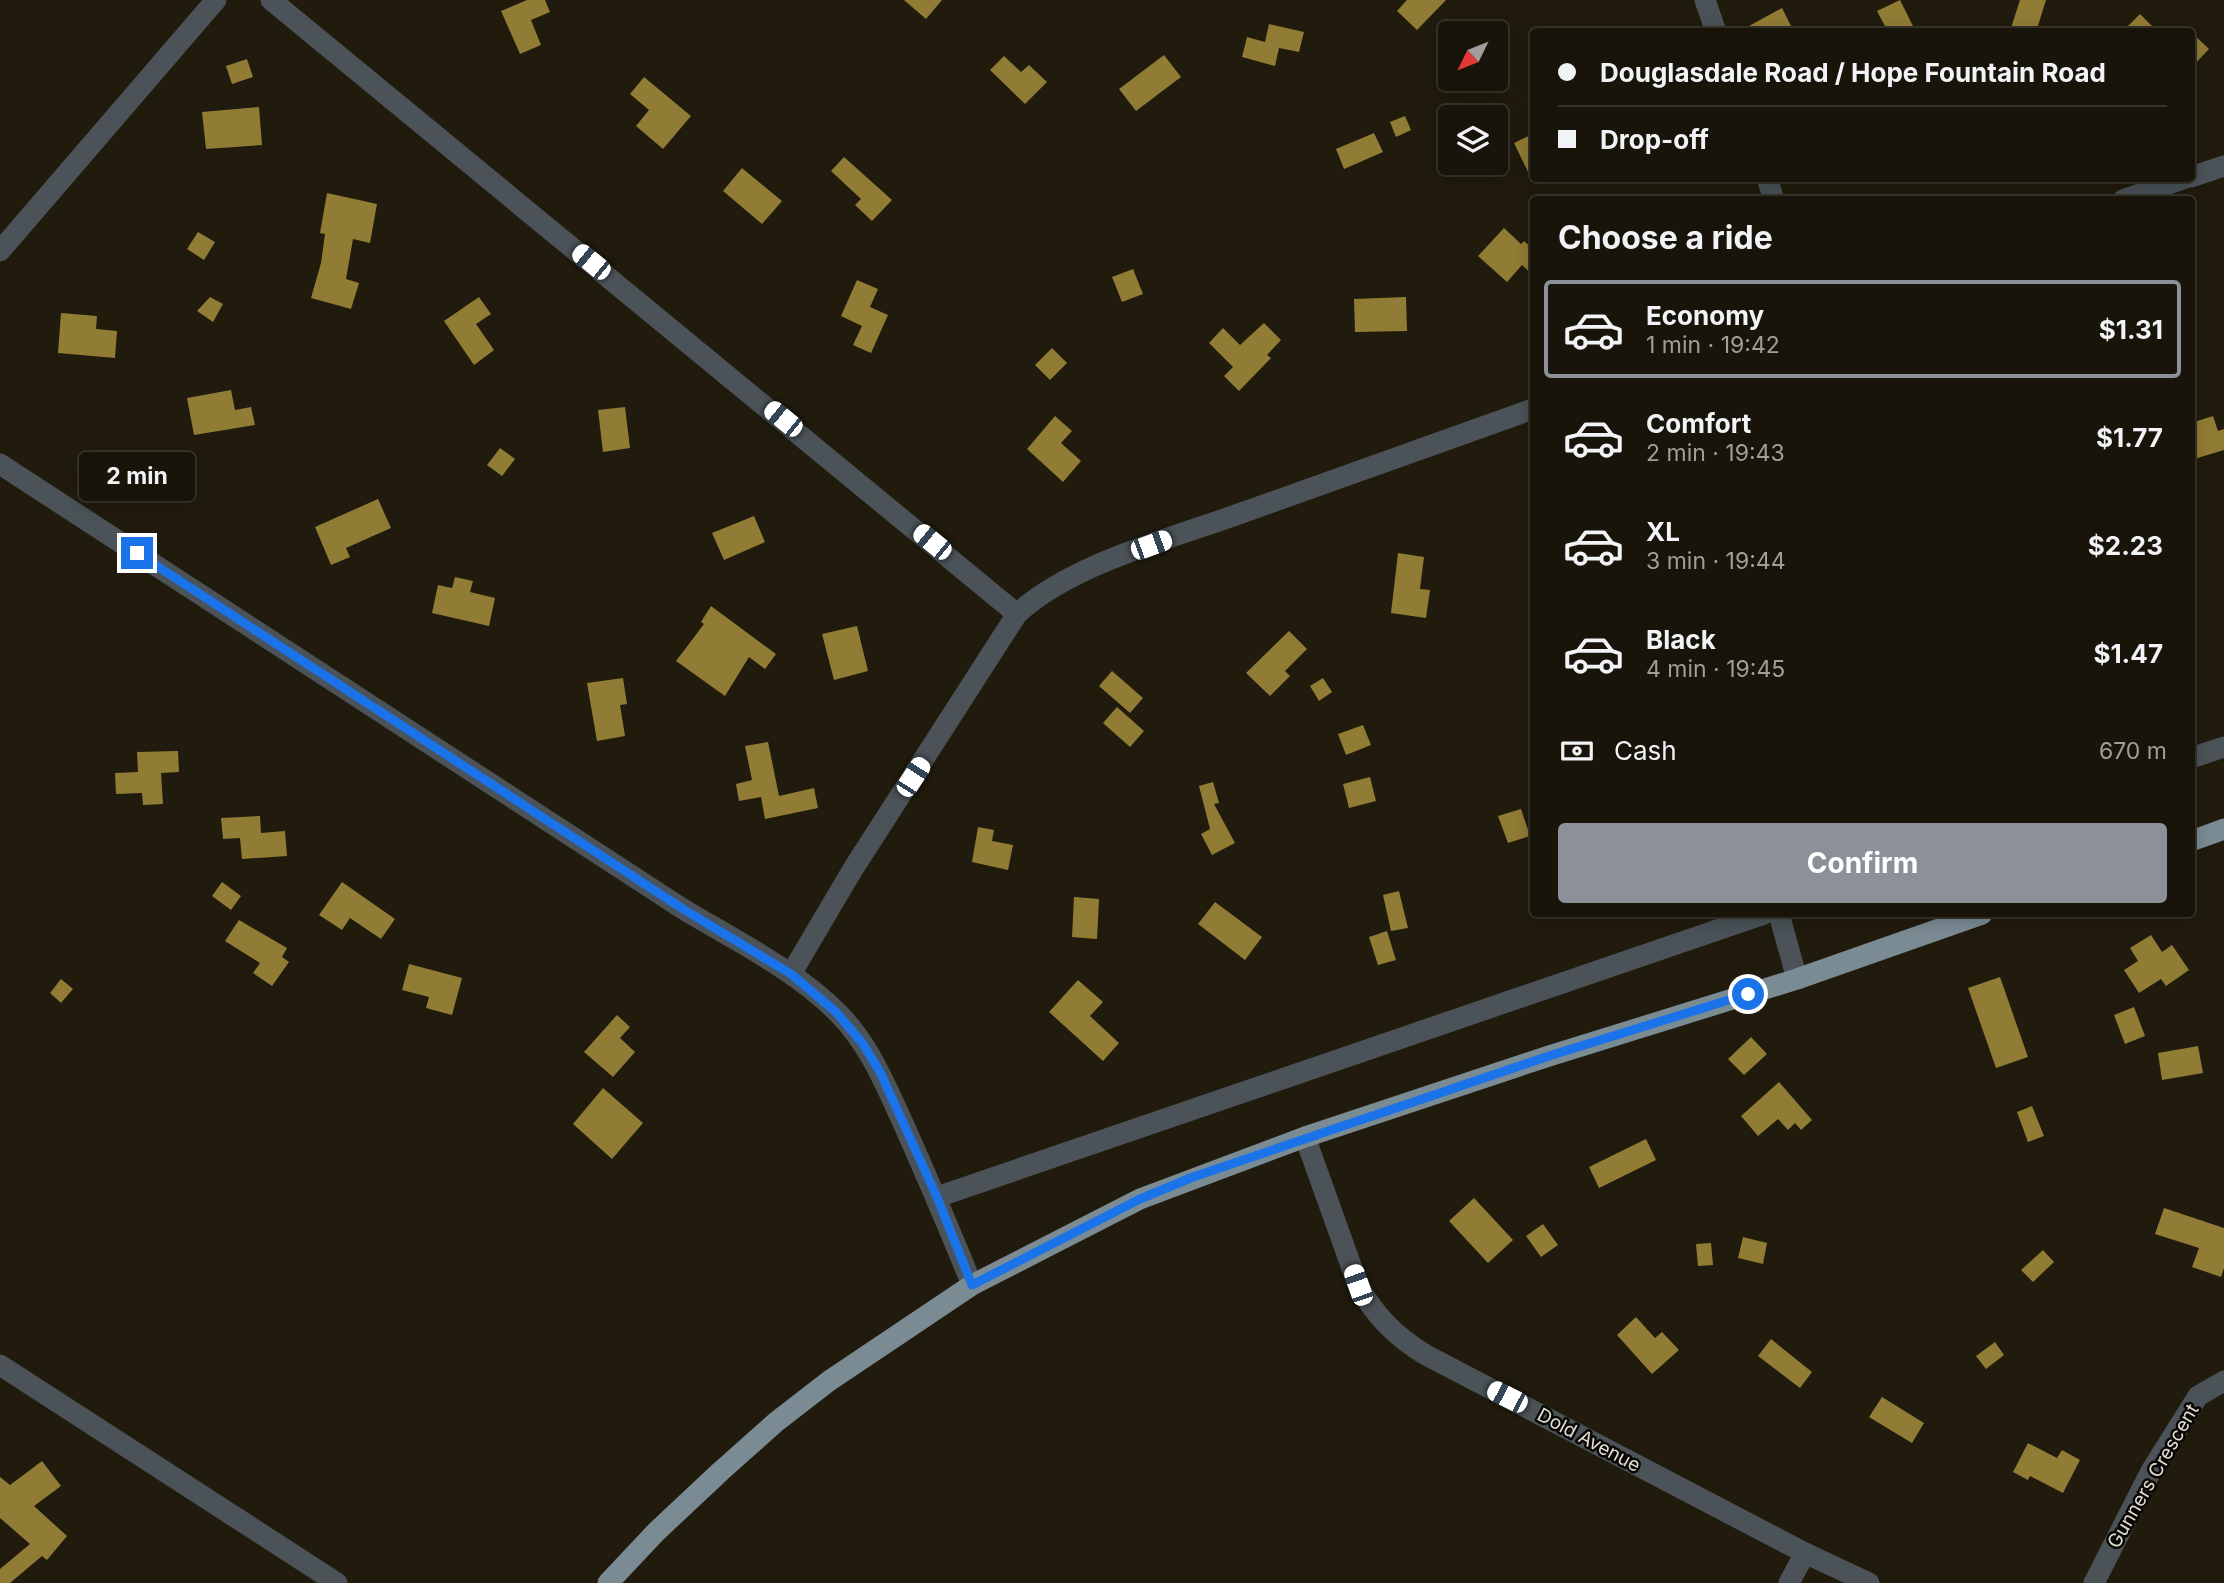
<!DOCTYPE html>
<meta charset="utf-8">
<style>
:root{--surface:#181409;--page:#211d12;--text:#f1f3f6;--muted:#9f9e9c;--line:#36332a;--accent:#8c9099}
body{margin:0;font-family:Inter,sans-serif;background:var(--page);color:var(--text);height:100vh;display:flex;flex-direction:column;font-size:26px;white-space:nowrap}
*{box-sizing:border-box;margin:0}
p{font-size:23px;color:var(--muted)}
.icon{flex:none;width:38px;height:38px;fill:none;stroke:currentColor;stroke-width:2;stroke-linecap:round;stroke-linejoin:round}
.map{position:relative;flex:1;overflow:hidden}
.details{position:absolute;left:1530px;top:196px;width:665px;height:721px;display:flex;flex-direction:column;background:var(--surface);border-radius:7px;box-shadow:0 4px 18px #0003,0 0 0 2px var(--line)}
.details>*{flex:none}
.top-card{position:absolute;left:1530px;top:28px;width:665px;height:154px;border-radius:7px;box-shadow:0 4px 18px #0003,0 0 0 2px var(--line);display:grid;align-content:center;height:154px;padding:0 28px;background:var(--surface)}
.needle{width:46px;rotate:227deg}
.tools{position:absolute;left:1438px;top:21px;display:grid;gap:14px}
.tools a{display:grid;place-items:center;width:70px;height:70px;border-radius:7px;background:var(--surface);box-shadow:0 4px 18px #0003,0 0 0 2px var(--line);font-size:35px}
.end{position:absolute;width:32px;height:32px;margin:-16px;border:9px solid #1a73e8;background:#fff;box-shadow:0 0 0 4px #fff}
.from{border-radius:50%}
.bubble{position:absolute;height:49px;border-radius:7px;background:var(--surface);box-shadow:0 4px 18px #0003,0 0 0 2px var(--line);font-size:23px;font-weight:700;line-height:49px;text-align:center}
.car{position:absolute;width:21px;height:42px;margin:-21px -10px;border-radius:9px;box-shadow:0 0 5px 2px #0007;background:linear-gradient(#fff 24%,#345 0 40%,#fff 0 76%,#345 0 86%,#fff 0)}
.top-card b{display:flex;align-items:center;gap:24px;height:66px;font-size:26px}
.top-card b+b{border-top:2px solid var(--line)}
.top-card i{width:18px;height:18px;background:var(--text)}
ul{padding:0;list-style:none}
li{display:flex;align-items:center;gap:21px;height:98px;margin:0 14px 10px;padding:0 14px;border:4px solid transparent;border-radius:7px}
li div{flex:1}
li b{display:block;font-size:26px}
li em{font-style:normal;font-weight:700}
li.selected{border-color:var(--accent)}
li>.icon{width:63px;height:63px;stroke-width:1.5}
h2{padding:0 28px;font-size:32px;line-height:84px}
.pay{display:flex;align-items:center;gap:18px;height:77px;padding:0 28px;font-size:26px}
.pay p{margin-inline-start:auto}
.button{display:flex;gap:14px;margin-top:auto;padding:14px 28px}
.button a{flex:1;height:80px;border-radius:7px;background:var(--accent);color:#fff;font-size:28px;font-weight:700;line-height:80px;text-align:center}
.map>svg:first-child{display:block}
</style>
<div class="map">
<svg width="2224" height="1583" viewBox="0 0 2224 1583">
<rect width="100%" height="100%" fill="#201b0c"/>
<g fill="#917c35">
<polygon points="527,0 545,0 550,12 531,20 541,45 520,54 501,11"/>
<polygon points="904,0 942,0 926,19"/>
<polygon points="1407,0 1446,0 1417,30 1397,11"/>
<polygon points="1900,0 1913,26 1903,32 1888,32 1877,11"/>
<polygon points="2020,0 2046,0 2036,32 2011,28"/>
<polygon points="1782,8 1794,32 1738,32"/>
<polygon points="2140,14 2158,32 2122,32"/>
<polygon points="1269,24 1304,32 1299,52 1279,48 1275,66 1242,57 1247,37 1265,42"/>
<polygon points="2191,32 2209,49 2191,68"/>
<polygon points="1164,55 1181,77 1136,111 1119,89"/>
<polygon points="1004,56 1021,72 1029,65 1047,82 1025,104 990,70"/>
<polygon points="247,59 253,77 232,84 226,66"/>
<polygon points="644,77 691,116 663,149 636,126 649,110 630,94"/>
<polygon points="259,107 262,145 206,149 202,112"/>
<polygon points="1405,116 1411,130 1396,137 1390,122"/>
<polygon points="1374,133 1383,152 1344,169 1336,149"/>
<polygon points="1533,134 1533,182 1514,143"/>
<polygon points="844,157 892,200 872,221 855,205 861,199 831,171"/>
<polygon points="742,168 782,201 762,224 723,191"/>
<polygon points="327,193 377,204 370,243 353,239 346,279 359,283 351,309 311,298 321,263 325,234 320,233"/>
<polygon points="1504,228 1521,244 1524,241 1533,249 1533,275 1522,265 1507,282 1478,256"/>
<polygon points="198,232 215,242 204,260 187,249"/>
<polygon points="1133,269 1143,294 1122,302 1112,277"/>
<polygon points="857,280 878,289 870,307 888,315 871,353 853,345 862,326 841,316"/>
<polygon points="210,297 223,304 213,322 197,311"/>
<polygon points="479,297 491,314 476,324 494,350 474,365 444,321"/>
<polygon points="1406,297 1407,331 1355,332 1354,299"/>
<polygon points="61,313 97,316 96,329 117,331 115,358 58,353"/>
<polygon points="1264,323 1281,340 1267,355 1271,358 1239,391 1224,376 1233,367 1209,343 1223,328 1240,345"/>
<polygon points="1052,348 1067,363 1050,380 1035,365"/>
<polygon points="231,390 235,410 251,407 255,425 194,435 187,398"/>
<polygon points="625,407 630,448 603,452 598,410"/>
<polygon points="1055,416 1072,431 1061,443 1081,461 1063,482 1027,449"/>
<polygon points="2213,416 2218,431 2224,429 2224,450 2191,460 2191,423"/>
<polygon points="500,448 515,459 502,476 487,465"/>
<polygon points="378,499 391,528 346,548 350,557 331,565 315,527"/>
<polygon points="754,516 765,542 724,560 712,533"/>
<polygon points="1398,553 1424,557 1420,589 1430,590 1426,618 1391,613"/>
<polygon points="455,577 473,581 470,592 495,598 489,626 432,613 438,585 452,588"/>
<polygon points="711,606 776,654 765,669 749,657 725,696 676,661 704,624 701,622"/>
<polygon points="857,626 868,671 834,680 822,634"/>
<polygon points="1289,631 1307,649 1285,671 1290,676 1270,696 1246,673"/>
<polygon points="1112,671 1143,698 1130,713 1099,686"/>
<polygon points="623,678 627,704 620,705 625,736 597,741 587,683"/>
<polygon points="1323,678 1332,692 1319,701 1310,686"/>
<polygon points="1117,707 1144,731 1130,747 1103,723"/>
<polygon points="1363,725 1371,745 1346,755 1338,734"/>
<polygon points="768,742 779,796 814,788 818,808 765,819 761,797 739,801 736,784 752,780 745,746"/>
<polygon points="178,751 179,772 161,773 163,804 143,805 142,793 116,794 115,773 138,772 137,752"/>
<polygon points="1370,777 1376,801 1349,808 1343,784"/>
<polygon points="1213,782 1219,803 1214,804 1235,843 1212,855 1201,834 1210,829 1199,786"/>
<polygon points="1521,809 1530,836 1508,843 1498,816"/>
<polygon points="260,816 261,833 285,831 287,856 242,859 240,838 223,839 221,818"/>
<polygon points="978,827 994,830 992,841 1013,845 1008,870 972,862"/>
<polygon points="222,882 241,896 231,910 212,896"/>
<polygon points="342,882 395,919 381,939 350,918 342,930 319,915"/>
<polygon points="1399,891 1408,928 1391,931 1383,895"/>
<polygon points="1074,897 1099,899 1097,939 1072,937"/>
<polygon points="1215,902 1262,937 1245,960 1198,924"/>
<polygon points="239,920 287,948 282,957 289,962 272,986 253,973 260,963 225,941"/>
<polygon points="1387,931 1396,960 1378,965 1369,937"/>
<polygon points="2151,935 2162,952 2172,945 2189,970 2166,986 2161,979 2139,993 2124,970 2138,961 2130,948"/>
<polygon points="409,964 462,978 452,1015 426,1008 429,997 402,990"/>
<polygon points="2000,977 2028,1057 1996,1068 1968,988"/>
<polygon points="61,979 73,989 61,1003 50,993"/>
<polygon points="1078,980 1103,1002 1090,1016 1119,1043 1103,1061 1049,1012"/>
<polygon points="2134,1007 2145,1036 2125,1044 2114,1015"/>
<polygon points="617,1015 630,1027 620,1038 635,1052 613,1077 584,1052"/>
<polygon points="1751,1037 1767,1054 1744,1075 1728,1059"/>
<polygon points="2198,1046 2203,1073 2162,1080 2158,1053"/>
<polygon points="1779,1082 1812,1120 1801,1130 1795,1123 1788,1130 1778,1119 1758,1136 1741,1116"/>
<polygon points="603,1088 643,1123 612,1159 573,1124"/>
<polygon points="2032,1106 2044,1136 2028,1142 2017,1112"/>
<polygon points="1646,1139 1656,1160 1599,1188 1589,1167"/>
<polygon points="1474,1198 1513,1240 1488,1263 1449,1221"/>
<polygon points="2164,1208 2224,1228 2224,1268 2221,1277 2192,1267 2199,1248 2155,1234"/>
<polygon points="1543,1224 1558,1245 1541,1257 1526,1236"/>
<polygon points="1743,1237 1767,1243 1763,1264 1738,1258"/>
<polygon points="1711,1243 1713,1265 1698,1266 1696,1244"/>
<polygon points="2043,1250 2054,1262 2033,1282 2021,1270"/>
<polygon points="1636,1317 1655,1338 1662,1332 1679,1350 1652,1374 1617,1335"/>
<polygon points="1771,1339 1812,1372 1800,1388 1758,1356"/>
<polygon points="1995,1342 2004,1355 1986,1369 1976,1356"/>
<polygon points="1882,1397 1924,1423 1912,1443 1869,1417"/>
<polygon points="2028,1443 2057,1458 2062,1450 2080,1460 2063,1493 2030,1476 2028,1480 2013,1472"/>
<polygon points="42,1461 61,1486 34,1506 67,1536 47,1560 42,1556 10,1583 0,1583 0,1569 30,1544 0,1518 0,1477 10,1485"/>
</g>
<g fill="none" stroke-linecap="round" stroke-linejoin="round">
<g stroke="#4b5358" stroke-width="21">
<polyline points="271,0 1017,614"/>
<polyline points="1705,0 1716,32"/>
<polyline points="2191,177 2224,166"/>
<polyline points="1767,178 1774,200"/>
<polyline points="2123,200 2185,178"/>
<polyline points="0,251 216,0"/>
<path d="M0 464 683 909C736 941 794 969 838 1013 869 1044 885 1084 903 1123 927 1177 950 1230 972 1285"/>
<polyline points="2191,758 2224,747"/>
<polyline points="1779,914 1797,979"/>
<path d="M791 974 853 869 1017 614C1070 565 1165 540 1233 516 1333 480 1433 444 1533 409"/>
<path d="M1305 1137 1358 1285C1375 1316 1396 1337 1426 1355L1805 1553 1869 1583"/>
<polyline points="937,1197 1764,914"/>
<polyline points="0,1365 337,1583"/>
<polyline points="1789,1583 1805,1553"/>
<polyline points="2094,1583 2151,1471 2198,1396 2224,1381"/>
</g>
<g stroke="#7b8b94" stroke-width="21">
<polyline points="2191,841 2224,829"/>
<polyline points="608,1583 656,1532 721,1471 776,1422 829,1381 972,1285 1140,1199 1305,1137 1549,1056 1797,979 1982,914"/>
</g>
</g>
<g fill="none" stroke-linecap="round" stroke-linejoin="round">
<polyline stroke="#1a73e8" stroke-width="9" points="137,553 683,909 791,974 836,1012 863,1044 880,1072 937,1197 972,1285 1140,1199 1193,1177 1549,1056 1748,994"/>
</g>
<g text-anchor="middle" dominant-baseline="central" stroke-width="5" stroke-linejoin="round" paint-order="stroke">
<g font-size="19" fill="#e1ded4" stroke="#080602">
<text transform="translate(1589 1440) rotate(28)">Dold Avenue</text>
<text transform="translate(2153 1476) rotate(-60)">Gunners Crescent</text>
</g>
</g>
</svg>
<div class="tools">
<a><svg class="needle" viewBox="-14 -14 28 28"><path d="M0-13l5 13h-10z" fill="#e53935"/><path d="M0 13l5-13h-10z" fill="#9f9e9c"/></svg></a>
<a><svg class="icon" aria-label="layers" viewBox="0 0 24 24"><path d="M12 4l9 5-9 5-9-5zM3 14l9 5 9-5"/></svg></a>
</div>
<i class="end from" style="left:1748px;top:994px"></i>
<i class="end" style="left:137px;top:553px"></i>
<div class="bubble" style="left:79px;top:452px;width:116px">2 min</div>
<i class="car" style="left:591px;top:262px;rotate:309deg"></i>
<i class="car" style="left:783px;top:419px;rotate:309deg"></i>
<i class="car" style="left:932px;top:542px;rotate:309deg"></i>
<i class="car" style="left:1151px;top:545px;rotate:70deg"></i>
<i class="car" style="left:913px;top:777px;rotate:33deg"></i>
<i class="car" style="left:1358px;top:1285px;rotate:341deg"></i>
<i class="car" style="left:1507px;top:1397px;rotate:297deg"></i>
<div class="top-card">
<b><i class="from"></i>Douglasdale Road / Hope Fountain Road</b>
<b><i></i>Drop-off</b>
</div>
<section class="details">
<h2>Choose a ride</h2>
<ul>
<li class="selected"><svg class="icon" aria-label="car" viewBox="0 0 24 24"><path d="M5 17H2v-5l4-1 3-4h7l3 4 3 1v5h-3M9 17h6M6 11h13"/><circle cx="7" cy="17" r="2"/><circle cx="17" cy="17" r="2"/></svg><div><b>Economy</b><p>1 min · 19:42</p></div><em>$1.31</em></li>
<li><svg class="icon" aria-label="car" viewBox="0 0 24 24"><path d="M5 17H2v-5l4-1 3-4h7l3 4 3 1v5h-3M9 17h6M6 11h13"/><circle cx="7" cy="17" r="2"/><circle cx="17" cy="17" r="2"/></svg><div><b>Comfort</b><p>2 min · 19:43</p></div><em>$1.77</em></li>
<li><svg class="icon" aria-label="car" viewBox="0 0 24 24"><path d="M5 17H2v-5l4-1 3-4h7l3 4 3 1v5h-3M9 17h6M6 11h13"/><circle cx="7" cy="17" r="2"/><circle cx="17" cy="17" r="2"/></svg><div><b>XL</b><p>3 min · 19:44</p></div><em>$2.23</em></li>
<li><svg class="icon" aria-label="car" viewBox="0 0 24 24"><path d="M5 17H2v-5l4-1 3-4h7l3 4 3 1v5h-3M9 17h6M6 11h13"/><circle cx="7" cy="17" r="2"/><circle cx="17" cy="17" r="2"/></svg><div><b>Black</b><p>4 min · 19:45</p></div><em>$1.47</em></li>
</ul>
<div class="pay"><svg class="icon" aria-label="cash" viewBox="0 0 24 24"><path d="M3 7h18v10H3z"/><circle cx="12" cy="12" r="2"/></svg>Cash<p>670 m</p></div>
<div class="button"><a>Confirm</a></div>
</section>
</div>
